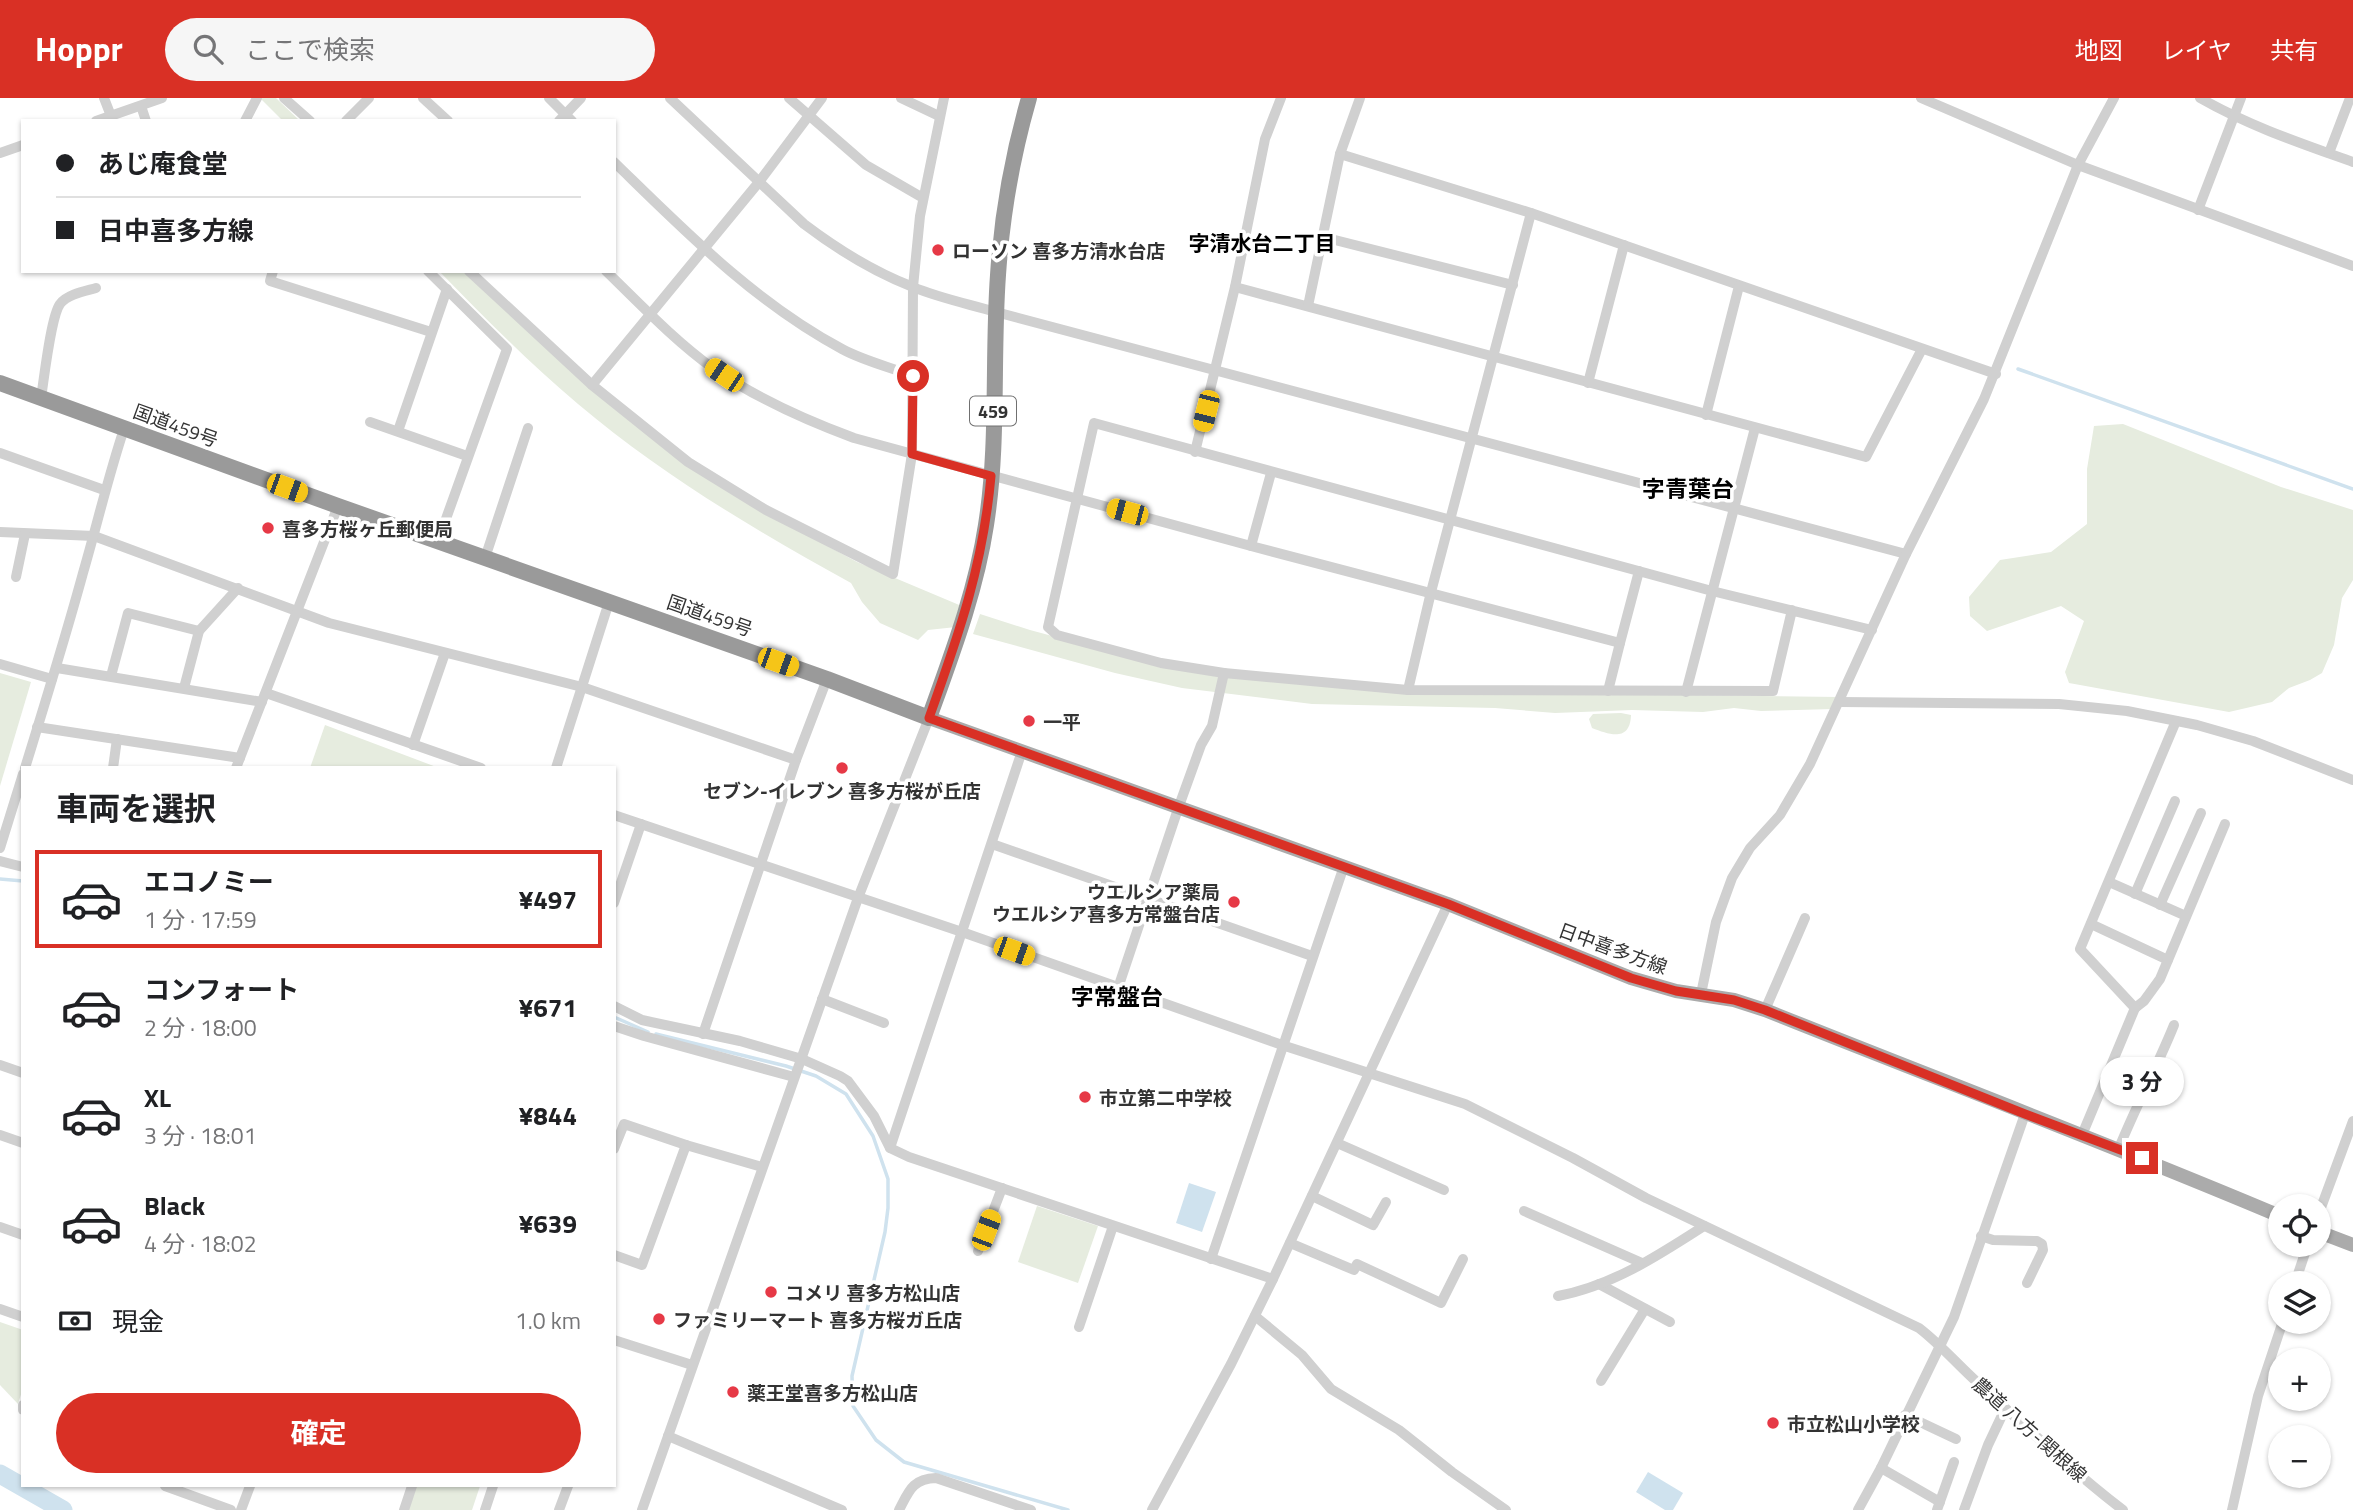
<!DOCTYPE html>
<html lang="ja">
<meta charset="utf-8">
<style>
:root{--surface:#fff;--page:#f6f6f6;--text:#202124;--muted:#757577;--line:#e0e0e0;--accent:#d93025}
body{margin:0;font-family:"Titillium Web","Noto Sans JP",sans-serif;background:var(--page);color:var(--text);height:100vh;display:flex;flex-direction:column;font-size:26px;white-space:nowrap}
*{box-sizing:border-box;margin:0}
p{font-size:23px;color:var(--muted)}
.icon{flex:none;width:38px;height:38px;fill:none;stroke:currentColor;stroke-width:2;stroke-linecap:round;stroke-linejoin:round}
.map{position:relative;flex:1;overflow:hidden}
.sheet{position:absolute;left:21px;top:668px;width:595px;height:721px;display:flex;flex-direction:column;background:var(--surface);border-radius:0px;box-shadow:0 2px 5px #0004}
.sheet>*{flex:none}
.banner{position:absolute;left:21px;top:21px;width:595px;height:154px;border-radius:0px;box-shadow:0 2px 5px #0004;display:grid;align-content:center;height:154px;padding:0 35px;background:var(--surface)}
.tools{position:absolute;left:2268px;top:1096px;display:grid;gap:14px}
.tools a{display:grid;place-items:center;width:63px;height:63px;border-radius:50%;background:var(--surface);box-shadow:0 2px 5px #0004;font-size:35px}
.end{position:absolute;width:32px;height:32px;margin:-16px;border:9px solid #d93025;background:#fff;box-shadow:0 0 0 4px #fff}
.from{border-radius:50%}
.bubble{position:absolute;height:49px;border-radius:24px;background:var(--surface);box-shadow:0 2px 5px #0004;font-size:23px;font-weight:700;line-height:49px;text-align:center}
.car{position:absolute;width:21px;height:42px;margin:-21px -10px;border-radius:9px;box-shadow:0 0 5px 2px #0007;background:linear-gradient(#f5c518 24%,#345 0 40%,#f5c518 0 76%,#345 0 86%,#f5c518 0)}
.banner b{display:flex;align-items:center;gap:24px;height:66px;font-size:26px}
.banner b+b{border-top:2px solid var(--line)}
.banner i{width:18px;height:18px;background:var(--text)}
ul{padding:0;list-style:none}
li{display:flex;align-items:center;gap:21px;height:98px;margin:0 14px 10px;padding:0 21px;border:4px solid transparent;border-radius:0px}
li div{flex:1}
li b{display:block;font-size:26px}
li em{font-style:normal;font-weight:700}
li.selected{border-color:var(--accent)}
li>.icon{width:63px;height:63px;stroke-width:1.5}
h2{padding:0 35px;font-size:32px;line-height:84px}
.pay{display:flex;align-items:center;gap:18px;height:77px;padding:0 35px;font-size:26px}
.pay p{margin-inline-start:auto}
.primary-button{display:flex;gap:14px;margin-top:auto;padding:14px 35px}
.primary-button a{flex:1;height:80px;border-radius:42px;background:var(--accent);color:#fff;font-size:28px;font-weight:700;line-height:80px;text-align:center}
header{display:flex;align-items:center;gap:42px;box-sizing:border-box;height:98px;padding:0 35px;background:var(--accent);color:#fff}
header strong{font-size:33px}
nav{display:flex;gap:38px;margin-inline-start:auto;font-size:24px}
.search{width:490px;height:63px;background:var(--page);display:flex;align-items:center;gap:18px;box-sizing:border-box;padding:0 24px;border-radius:38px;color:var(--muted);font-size:26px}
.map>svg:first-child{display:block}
</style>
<header>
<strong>Hoppr</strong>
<div class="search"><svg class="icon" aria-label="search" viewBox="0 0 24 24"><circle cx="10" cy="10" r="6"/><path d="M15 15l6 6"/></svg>ここで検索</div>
<nav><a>地図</a><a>レイヤ</a><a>共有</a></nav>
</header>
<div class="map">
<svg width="2353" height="1412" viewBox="0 0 2353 1412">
<rect width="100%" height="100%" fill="#fff"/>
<g fill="#e6ecdf">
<polygon points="260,0 276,0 300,23 283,23"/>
<path d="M439 173H464L595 293 778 421 857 464 964 509 956 529 928 532 918 542 880 525 862 504 851 485C755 432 662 377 578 306 529 265 484 219 439 173Z"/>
<polygon points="2123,326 2281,389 2353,412 2353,482 2342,500 2334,547 2322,575 2310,582 2289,590 2272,604 2229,614 2069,585 2065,574 2084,523 2061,508 1987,533 1970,518 1969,499 2000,462 2051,454 2087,426 2087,371 2094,328"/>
<polygon points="980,516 1030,532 1163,568 1383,593 1839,599 1833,611 1761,613 1734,610 1703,614 1632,612 1555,615 1495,610 1312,606 1182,590 1115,575 973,536"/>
<polygon points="0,575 31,584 0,688"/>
<path d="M1621 615 1631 617C1630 644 1610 637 1592 630L1589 621 1593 616Z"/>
<polygon points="325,627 439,670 310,670"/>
<polygon points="1037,1108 1098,1128 1078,1185 1018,1164"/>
<polygon points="0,1224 23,1232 23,1290 18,1306 0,1287"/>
<polygon points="416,1388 480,1388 472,1412 408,1412"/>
</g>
<g fill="#cfe2ee">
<polygon points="1189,1085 1216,1094 1202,1134 1176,1125"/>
<polygon points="1648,1374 1683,1395 1673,1412 1665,1412 1636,1394"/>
</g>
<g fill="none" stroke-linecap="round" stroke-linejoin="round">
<g stroke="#cfe2ee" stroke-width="3.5">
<polyline points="2018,271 2353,391"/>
<polyline points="0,781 23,783"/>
<polyline points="614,919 648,934"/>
<polyline points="656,936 786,968 816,978 846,996 873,1038 888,1081 888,1110 885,1134 852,1278 853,1308 876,1342 904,1364 1068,1412"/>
</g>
<polyline stroke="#cfe2ee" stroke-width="19" points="0,1376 63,1412"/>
<g stroke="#d0d0d0" stroke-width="10">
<polyline points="104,0 111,18"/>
<polyline points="284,0 310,23"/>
<polyline points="423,0 448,23"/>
<polyline points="549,0 572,23"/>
<path d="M670 0 804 126C837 151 874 174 913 189 939 200 969 206 996 214L1906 456"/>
<polyline points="789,0 866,67 923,100"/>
<polyline points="901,0 939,18"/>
<polyline points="1921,0 2078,67 2353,168"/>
<path d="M2200 0C2249 28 2300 45 2353 64"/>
<polyline points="141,8 146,23"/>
<polyline points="96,23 162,0"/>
<polyline points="245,23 257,0"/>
<polyline points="346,23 369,0"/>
<polyline points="559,23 581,0"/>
<polyline points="0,55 23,47"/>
<polyline points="2329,55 2350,0"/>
<polyline points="1340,56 1531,115 1996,276"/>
<path d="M614 64C685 133 754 204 842 251 864 263 890 269 913 278"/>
<polyline points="2198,112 2241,0"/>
<polyline points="1323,139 1513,187"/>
<polyline points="273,173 270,183 431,234"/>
<polyline points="428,173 507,251 438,443"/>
<polyline points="469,173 592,287 688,364 766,412 893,476 912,356 913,189 920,118 944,0"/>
<path d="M606 173C641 207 675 243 714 271 758 301 805 322 854 340L1251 448 1620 545 1639 473"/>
<polyline points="1235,189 1866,359 1922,251"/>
<polyline points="1308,208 1340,56 1360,0"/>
<polyline points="1588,285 1624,147"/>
<polyline points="592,287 759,84 822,0"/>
<path d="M41 300C44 281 51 218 60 206 68 196 86 193 96 190"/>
<polyline points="1706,317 1739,188"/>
<polyline points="370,324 467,358"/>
<polyline points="398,333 447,191"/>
<polyline points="1195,354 1235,189 1265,41 1281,0"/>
<polyline points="0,355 104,392"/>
<polyline points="0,434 94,438 329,525 582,589 796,662"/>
<polyline points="1251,448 1271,375"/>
<polyline points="485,460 528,330"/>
<polyline points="16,479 25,436"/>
<path d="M1792 512 1773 593 1408 592 1224 575 1161 565 1057 537 1048 529 1094 325 1712 493C1766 506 1819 519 1872 532"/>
<polyline points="0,566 52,581"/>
<polyline points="57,570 262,604"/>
<polyline points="111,578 128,515 199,533"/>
<polyline points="184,590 199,533 238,490"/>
<polyline points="1408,592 1431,494 1531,115"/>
<polyline points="1608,593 1620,545"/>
<polyline points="1686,594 1755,330"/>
<polyline points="266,595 481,670"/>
<polyline points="1840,604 2059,606 2127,613 2197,627 2253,643 2353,682"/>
<polyline points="37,629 240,660"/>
<polyline points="413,647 445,555"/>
<path d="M25 670C45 605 65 541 83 475 97 427 108 379 124 331"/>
<polyline points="113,670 117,641"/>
<polyline points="236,670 338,408"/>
<polyline points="556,670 609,504"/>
<path d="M614 717 962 834 1285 948 1465 1006 1573 1060 1646 1100 1919 1230C1941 1247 1958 1267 1978 1285 2025 1328 2072 1373 2123 1412"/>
<polyline points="992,746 1312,858"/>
<polyline points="0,750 23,676"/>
<polyline points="0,763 23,769"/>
<polyline points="2109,784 2186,818"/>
<polyline points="2135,796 2175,703"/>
<polyline points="614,805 641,726"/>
<polyline points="2160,807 2201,715"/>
<polyline points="2091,826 2168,862"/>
<polyline points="1118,890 1179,708 1201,647 1212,628 1224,575"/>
<polyline points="1701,896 1716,824 1732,780 1750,750 1780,717 1810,666 1906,456 1984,301 2078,67 2114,0"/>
<polyline points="822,901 884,925"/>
<polyline points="614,908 642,922 740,943 802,961 840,978 848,983 874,1018 890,1050 909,1059 1273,1181"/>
<polyline points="2135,910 2144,903 2160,881 2225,726"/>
<polyline points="1765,912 1805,820"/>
<polyline points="614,928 644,938 794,979"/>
<polyline points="703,936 796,662 827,581"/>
<polyline points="0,967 23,975"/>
<polyline points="0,1037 23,1045"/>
<polyline points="2082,1037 2135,910 2080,851 2176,623"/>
<polyline points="1337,1045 1444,1092"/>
<polyline points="890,1050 1022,653"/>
<path d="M2119 1050C2136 1008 2157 969 2174 927"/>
<polyline points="614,1051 624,1026 686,1047 762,1069"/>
<polyline points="1312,1098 1373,1127 1386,1104"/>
<polyline points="1524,1113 1642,1165"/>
<polyline points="2319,1115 2353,1023"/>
<polyline points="0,1129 23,1137"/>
<polyline points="1981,1138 1993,1142 2037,1143 2042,1146 2043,1152 2027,1185"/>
<polyline points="1290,1145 1354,1172 1357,1166 1441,1205 1463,1161"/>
<polyline points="978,1153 1002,1090"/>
<polyline points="614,1157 642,1167 686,1047"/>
<polyline points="1211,1161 1344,768"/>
<polyline points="2295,1185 2308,1146"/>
<polyline points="1599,1186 1670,1224"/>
<path d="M1558 1198C1612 1188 1659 1157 1704 1128"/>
<polyline points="0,1211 23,1219"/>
<polyline points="1255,1218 1302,1257 1331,1291 1399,1332 1452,1374 1506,1412"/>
<polyline points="1079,1229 1113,1128"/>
<polyline points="614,1242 692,1267"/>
<polyline points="1601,1283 1645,1211"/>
<polyline points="23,1307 23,1312"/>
<polyline points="1905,1317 1956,1341"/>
<polyline points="668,1338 842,1412"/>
<polyline points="1881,1370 1940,1404"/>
<polyline points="165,1388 231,1412"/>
<polyline points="241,1412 250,1388"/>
<polyline points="404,1412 412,1388"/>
<polyline points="485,1412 493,1388"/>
<polyline points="559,1412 568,1388"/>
<polyline points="642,1412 858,800 929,620"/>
<path d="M899 1412C909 1393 912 1381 936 1380L1031 1412"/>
<polyline points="1152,1412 1231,1266 1273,1181 1448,806"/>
<polyline points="1858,1412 1881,1370 1954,1219 2025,1016"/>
<polyline points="1937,1412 1954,1364"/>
<polyline points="1964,1412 1988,1347 2005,1311"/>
<polyline points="2232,1412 2258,1298 2283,1223"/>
</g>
<g stroke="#ababab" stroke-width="14">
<path d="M929 620 1448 806 1631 880 1676 893 1734 902 1765 912C1937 981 2110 1046 2280 1118"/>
<polyline points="2319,1134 2353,1147"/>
</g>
<path stroke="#9a9a9a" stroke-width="16" d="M0 285 338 408 827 581 929 620C952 556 976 493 986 427 999 345 992 260 998 177 1002 116 1012 59 1029 0"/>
</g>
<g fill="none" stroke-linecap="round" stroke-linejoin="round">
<path stroke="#d93025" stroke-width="9" d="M913 278 912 356 991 378C983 468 959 536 929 620L1448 806 1631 880 1676 893 1734 902 1765 912 2025 1016 2142 1060"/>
</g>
<g fill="#e63946" stroke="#fff" stroke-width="2.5">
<circle cx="938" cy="152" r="7"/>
<circle cx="268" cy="430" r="7"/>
<circle cx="1029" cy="623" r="7"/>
<circle cx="842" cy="670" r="7"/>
<circle cx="1234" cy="804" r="7"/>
<circle cx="1085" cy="999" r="7"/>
<circle cx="771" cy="1194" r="7"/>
<circle cx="659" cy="1221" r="7"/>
<circle cx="733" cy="1294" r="7"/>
<circle cx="1773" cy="1325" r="7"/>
</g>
<g text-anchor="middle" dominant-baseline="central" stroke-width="7" stroke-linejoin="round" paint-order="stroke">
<rect fill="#fff" stroke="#707070" stroke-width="2" x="970" y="298.5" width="46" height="29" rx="5"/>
<g font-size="18" font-weight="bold" fill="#333">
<text x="993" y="313">459</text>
</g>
<g font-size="19" font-weight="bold" fill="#333" stroke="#fff" text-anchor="start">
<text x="952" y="152">ローソン 喜多方清水台店</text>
<text x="282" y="430">喜多方桜ヶ丘郵便局</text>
<text x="1043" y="623">一平</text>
<text x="842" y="692" text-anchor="middle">セブン-イレブン 喜多方桜が丘店</text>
<text x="1220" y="793" text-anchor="end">ウエルシア薬局<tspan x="1220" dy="22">ウエルシア喜多方常盤台店</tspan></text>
<text x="1099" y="999">市立第二中学校</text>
<text x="785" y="1194">コメリ 喜多方松山店</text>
<text x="673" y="1221">ファミリーマート 喜多方桜ガ丘店</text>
<text x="747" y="1294">薬王堂喜多方松山店</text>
<text x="1787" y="1325">市立松山小学校</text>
</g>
<g font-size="19" fill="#333" stroke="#fff">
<text transform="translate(176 327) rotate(20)">国道459号</text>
<text transform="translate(710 517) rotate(19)">国道459号</text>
<text transform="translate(1613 850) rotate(20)">日中喜多方線</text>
<text transform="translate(2030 1331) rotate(42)">農道 八方-関根線</text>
</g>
<g font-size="21" font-weight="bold" fill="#000" stroke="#fff">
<text x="1262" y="145">字清水台二丁目</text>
</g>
<g font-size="23" font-weight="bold" fill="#000" stroke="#fff">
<text x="1688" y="390">字青葉台</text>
<text x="1117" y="898">字常盤台</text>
</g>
</g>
</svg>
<div class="tools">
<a><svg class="icon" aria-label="locate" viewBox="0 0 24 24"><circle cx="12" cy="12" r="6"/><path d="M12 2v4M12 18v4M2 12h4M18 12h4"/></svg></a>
<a><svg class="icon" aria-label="layers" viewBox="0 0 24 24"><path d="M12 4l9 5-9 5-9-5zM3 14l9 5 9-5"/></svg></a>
<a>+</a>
<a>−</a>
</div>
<i class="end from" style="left:913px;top:278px"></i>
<i class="end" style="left:2142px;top:1060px"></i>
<div class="bubble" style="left:2100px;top:959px;width:84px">3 分</div>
<i class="car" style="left:724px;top:277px;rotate:304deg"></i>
<i class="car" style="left:1206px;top:313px;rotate:194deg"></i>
<i class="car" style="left:287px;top:390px;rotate:110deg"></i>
<i class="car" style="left:1127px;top:414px;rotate:285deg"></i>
<i class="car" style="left:778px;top:564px;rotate:110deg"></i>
<i class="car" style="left:1014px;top:853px;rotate:110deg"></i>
<i class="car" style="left:986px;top:1132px;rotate:21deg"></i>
<div class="banner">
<b><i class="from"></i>あじ庵食堂</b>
<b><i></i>日中喜多方線</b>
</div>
<section class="sheet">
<h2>車両を選択</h2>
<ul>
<li class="selected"><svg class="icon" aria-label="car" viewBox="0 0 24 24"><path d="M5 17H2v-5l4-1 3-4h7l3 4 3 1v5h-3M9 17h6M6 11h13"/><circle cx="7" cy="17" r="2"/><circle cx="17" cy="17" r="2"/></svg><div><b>エコノミー</b><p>1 分 · 17:59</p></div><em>¥497</em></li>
<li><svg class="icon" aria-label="car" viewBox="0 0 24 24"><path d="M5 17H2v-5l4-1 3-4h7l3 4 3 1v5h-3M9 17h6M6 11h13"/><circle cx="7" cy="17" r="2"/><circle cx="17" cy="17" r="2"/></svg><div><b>コンフォート</b><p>2 分 · 18:00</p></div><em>¥671</em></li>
<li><svg class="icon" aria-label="car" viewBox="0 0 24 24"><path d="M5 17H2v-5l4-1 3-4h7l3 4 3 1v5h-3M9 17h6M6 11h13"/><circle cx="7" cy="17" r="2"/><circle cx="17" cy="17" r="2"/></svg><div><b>XL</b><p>3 分 · 18:01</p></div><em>¥844</em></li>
<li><svg class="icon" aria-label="car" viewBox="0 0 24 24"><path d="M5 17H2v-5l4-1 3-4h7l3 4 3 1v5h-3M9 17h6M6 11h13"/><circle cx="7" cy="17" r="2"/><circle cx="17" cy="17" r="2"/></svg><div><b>Black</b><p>4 分 · 18:02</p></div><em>¥639</em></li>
</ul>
<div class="pay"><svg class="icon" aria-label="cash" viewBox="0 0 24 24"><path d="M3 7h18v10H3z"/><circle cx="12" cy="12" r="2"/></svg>現金<p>1.0 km</p></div>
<div class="primary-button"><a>確定</a></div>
</section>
</div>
